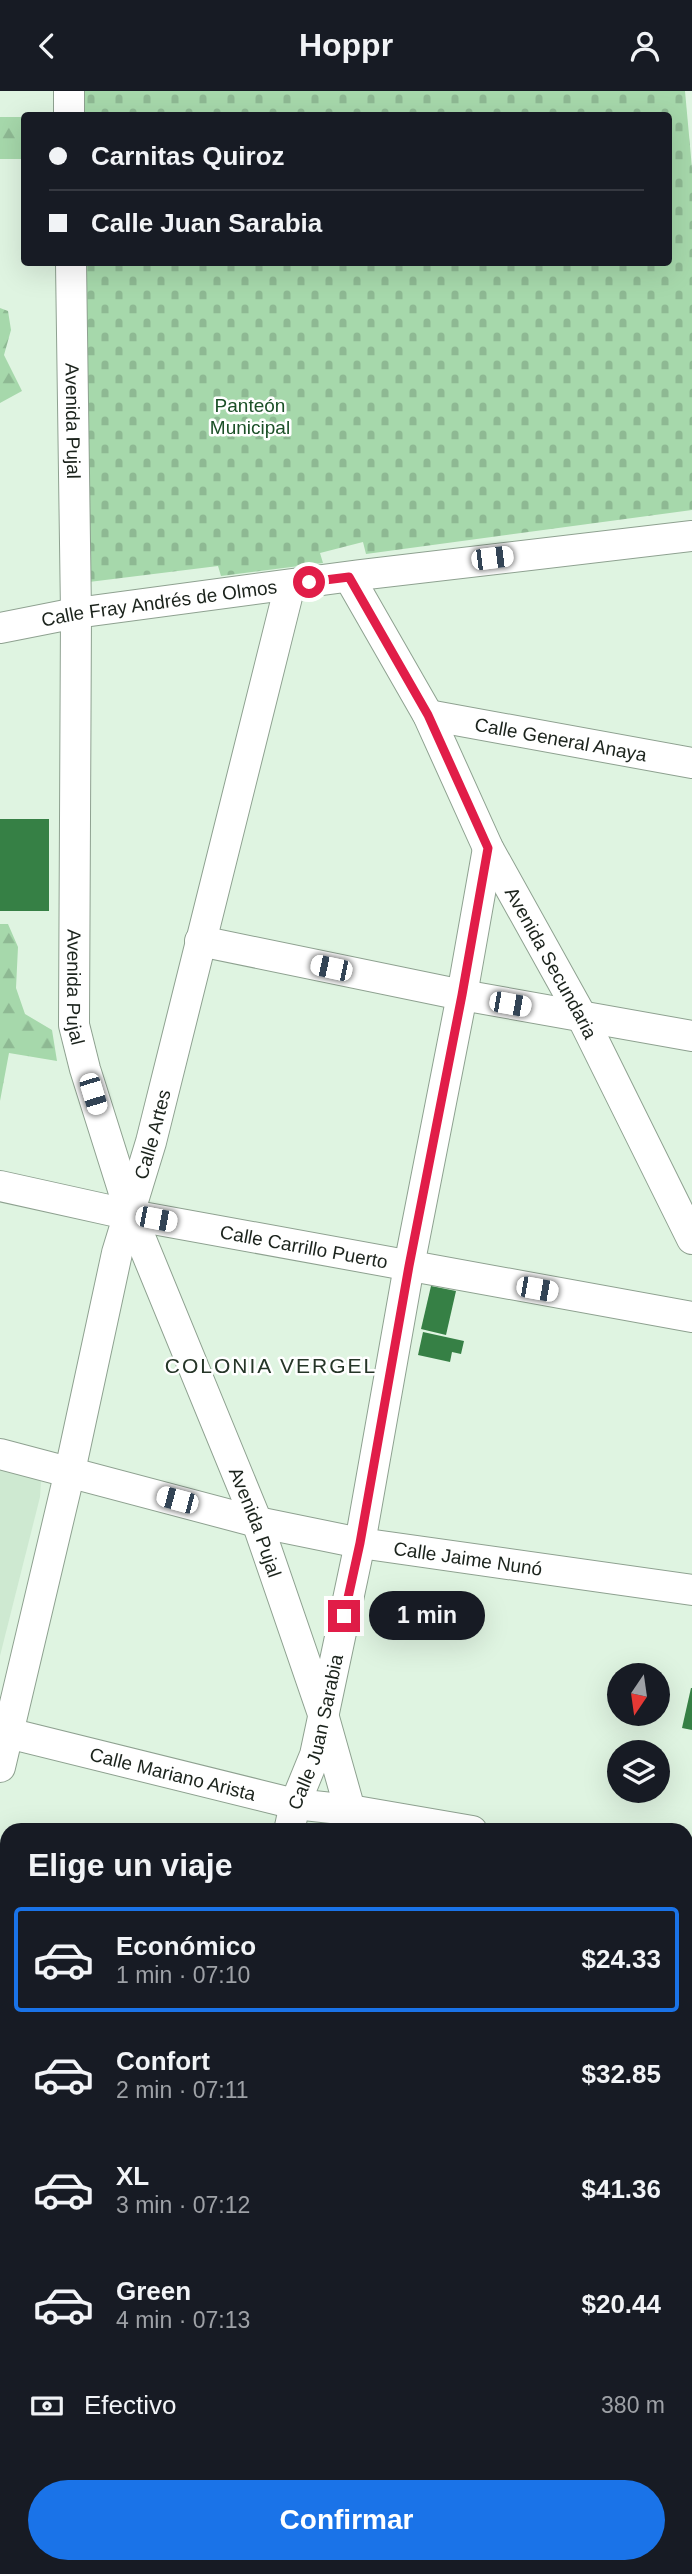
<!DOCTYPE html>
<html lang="es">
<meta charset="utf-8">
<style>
:root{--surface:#171b24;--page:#20242c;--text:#f1f3f6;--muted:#9ea1a6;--line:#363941;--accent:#1a73e8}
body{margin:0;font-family:Arial,sans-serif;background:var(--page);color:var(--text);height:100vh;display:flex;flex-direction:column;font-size:26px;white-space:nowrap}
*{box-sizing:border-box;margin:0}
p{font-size:23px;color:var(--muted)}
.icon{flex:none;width:38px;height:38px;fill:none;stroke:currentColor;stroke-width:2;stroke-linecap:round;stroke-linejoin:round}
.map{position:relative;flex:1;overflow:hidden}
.drawer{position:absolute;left:0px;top:1732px;width:693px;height:751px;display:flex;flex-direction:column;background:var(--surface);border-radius:21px 21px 0 0;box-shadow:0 7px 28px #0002}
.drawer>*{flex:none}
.guide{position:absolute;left:21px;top:21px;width:651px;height:154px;border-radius:7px;box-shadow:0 7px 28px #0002;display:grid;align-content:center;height:154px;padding:0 28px;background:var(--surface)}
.needle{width:46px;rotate:193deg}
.tools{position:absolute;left:607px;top:1572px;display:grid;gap:14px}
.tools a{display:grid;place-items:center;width:63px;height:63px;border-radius:50%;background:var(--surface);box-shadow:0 7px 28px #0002;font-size:35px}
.end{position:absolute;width:32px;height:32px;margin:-16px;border:9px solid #e11d48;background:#fff;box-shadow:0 0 0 4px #fff}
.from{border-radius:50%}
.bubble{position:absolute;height:49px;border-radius:24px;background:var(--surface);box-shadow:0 7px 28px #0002;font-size:23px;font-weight:800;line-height:49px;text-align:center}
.car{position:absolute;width:21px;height:42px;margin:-21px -10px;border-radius:9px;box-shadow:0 0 5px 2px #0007;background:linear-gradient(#fff 24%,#345 0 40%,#fff 0 76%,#345 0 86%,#fff 0)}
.guide b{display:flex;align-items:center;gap:24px;height:66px;font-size:26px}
.guide b+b{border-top:2px solid var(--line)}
.guide i{width:18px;height:18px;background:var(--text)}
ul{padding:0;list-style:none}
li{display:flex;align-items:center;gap:21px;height:105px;margin:0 14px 10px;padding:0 14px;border:4px solid transparent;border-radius:7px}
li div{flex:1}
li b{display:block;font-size:26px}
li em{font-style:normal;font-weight:800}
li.current{border-color:var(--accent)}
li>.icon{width:63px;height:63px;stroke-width:1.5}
h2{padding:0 28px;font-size:32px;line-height:84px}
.pay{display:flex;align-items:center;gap:18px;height:77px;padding:0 28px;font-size:26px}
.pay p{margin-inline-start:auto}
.primary-button{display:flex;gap:14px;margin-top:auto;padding:14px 28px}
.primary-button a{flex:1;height:80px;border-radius:42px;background:var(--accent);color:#fff;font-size:28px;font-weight:800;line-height:80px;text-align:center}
header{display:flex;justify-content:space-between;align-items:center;height:91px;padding:0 28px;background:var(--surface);font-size:32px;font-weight:800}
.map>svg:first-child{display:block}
</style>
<header><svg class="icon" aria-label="back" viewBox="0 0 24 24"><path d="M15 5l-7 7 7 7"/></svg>Hoppr<svg class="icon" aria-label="person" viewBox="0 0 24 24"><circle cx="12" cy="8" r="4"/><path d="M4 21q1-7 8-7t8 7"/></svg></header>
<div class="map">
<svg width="692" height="2483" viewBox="0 0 692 2483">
<defs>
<pattern id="green-dots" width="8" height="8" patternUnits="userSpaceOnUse" patternTransform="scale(1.75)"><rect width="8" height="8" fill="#a6d8ab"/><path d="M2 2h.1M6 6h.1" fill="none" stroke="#8eb993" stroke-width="1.8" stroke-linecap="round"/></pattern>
<pattern id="forest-firs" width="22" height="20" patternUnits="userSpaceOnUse" patternTransform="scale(1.75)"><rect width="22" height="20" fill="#a6d8ab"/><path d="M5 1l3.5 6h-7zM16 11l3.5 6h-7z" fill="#8eb993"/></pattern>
<pattern id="cemetery-stones" width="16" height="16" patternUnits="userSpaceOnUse" patternTransform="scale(1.75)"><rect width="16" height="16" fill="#a6d8ab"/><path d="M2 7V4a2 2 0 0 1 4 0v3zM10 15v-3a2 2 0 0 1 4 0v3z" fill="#8eb993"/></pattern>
</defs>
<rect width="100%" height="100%" fill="#dff4e1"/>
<polygon fill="#cee9d1" points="0,1376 33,1384 41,1390 40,1406 0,1565"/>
<polygon fill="url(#green-dots)" points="115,2476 335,2476 363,2483 113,2483"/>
<g fill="url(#forest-firs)">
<rect x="0" y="26" width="24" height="42"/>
<polygon points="0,217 8,220 11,239 4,264 22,300 0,312"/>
<polygon points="0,833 8,833 18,856 16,897 25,923 52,939 57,970 9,962 0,1010"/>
</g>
<polygon fill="url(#cemetery-stones)" points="80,0 685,0 692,77 692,419 366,463 363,451 320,462 323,472 221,485 218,475 89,491 82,172 668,172 668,24 80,24"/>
<g fill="#368045">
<rect x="0" y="728" width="49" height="92"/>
<polygon points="431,1195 456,1200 446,1244 421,1238"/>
<polygon points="423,1241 464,1250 461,1263 452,1261 450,1271 418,1264"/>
<polygon points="691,1597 692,1597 692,1639 682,1637"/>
<polygon points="686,1994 692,1995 692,2041 686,2040"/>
<polygon points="686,2099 692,2100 692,2180 686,2176"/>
<polygon points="64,2476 91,2476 89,2483 62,2483"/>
</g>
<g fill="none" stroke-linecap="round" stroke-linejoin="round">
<g stroke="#8ea190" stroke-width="32">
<g id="minor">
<polyline points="69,0 69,24"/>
<path id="s1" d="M71 172 76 522 74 934 85 978 131 1124 257 1431 323 1623 350 1719 362 1740"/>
<path id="s2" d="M349 486 428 624 488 757 582 926 692 1148"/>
<path id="s3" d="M0 537 76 522 360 484 692 445"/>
<path id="s4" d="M428 624 692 672"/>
<polyline points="200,850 462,904 692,945"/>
<path id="s5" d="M0 1095 131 1124 692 1226"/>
<path id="s6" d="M0 1363 257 1431 360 1452 692 1499"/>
<path id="s7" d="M0 1640 295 1713 350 1719 472 1740"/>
<path id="s8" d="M0 1676 70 1380 117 1162 151 1051 290 494"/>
<path id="s9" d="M289 1740 295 1713 315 1664 360 1452 409 1175 462 904 488 757"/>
<polyline points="686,1776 692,1777"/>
<polyline points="0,1926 7,1927"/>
<polyline points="686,2052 692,2053"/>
<polyline points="0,2063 7,2064"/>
<polyline points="686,2205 692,2213"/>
<polyline points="686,2353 692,2317"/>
<polyline points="0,2384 7,2386"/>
<polyline points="390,2476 404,2483"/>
<polyline points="102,2483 104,2476"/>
<polyline points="665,2483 666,2476"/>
</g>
</g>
<use href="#minor" stroke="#fff" stroke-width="30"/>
</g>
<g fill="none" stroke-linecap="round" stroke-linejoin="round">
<polyline stroke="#e11d48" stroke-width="9" points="309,491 349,486 428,624 488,757 462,904 409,1175 360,1452 344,1525"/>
</g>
<g text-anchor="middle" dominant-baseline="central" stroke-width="5" stroke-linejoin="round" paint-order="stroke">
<g font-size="19" fill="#1b5027" stroke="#fff">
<text x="250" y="314">Panteón<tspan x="250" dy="22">Municipal</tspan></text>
</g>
<g font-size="19" fill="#1b231c" stroke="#fff">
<text stroke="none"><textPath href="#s1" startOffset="158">Avenida Pujal</textPath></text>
<text stroke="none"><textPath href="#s3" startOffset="161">Calle Fray Andrés de Olmos</textPath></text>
<text stroke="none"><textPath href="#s4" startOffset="135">Calle General Anaya</textPath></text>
<text stroke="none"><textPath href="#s2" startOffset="436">Avenida Secundaria</textPath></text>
<text stroke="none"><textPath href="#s1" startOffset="724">Avenida Pujal</textPath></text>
<text stroke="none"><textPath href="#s8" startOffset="651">Calle Artes</textPath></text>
<text stroke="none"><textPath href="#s5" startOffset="310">Calle Carrillo Puerto</textPath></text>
<text stroke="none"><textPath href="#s1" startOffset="1292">Avenida Pujal</textPath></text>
<text stroke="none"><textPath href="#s6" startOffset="480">Calle Jaime Nunó</textPath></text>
<text stroke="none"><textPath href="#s9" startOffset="103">Calle Juan Sarabia</textPath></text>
<text stroke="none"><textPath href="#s7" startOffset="178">Calle Mariano Arista</textPath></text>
</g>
<g font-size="21" letter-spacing="2" fill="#253527" stroke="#fff">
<text x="271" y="1274">COLONIA VERGEL</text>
</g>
</g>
</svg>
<div class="tools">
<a><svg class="needle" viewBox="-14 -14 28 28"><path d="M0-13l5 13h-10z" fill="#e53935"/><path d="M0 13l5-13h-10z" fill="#9ea1a6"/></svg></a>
<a><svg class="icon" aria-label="layers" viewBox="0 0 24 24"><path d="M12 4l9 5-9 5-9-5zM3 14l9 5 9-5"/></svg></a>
</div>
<i class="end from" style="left:309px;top:491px"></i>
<i class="end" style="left:344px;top:1525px"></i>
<div class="bubble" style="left:369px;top:1500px;width:116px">1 min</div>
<i class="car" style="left:492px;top:467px;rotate:83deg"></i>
<i class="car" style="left:331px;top:877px;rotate:282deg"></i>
<i class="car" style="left:510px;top:913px;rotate:100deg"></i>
<i class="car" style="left:93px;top:1003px;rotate:163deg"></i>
<i class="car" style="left:156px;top:1128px;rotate:101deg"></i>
<i class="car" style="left:537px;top:1198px;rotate:100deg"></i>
<i class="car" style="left:177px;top:1409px;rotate:285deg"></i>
<div class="guide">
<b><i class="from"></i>Carnitas Quiroz</b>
<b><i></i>Calle Juan Sarabia</b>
</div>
<section class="drawer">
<h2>Elige un viaje</h2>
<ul>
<li class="current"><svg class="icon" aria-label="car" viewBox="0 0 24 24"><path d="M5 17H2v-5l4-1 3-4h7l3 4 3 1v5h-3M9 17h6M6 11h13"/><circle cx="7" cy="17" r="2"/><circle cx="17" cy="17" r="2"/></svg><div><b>Económico</b><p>1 min · 07:10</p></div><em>$24.33</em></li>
<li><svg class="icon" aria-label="car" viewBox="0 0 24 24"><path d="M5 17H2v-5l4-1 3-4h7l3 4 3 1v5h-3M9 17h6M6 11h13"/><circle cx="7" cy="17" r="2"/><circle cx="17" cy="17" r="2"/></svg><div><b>Confort</b><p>2 min · 07:11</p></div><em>$32.85</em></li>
<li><svg class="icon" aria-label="car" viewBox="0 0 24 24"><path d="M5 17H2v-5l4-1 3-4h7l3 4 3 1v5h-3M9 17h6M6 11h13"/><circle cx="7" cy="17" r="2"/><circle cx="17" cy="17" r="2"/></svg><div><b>XL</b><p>3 min · 07:12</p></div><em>$41.36</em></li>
<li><svg class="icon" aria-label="car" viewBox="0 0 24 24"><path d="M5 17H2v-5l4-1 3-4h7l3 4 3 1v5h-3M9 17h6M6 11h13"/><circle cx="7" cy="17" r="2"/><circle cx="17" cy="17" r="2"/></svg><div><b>Green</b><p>4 min · 07:13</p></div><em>$20.44</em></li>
</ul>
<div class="pay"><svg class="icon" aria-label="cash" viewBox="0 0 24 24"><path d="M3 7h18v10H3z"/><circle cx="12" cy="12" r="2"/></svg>Efectivo<p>380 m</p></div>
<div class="primary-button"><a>Confirmar</a></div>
</section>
</div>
